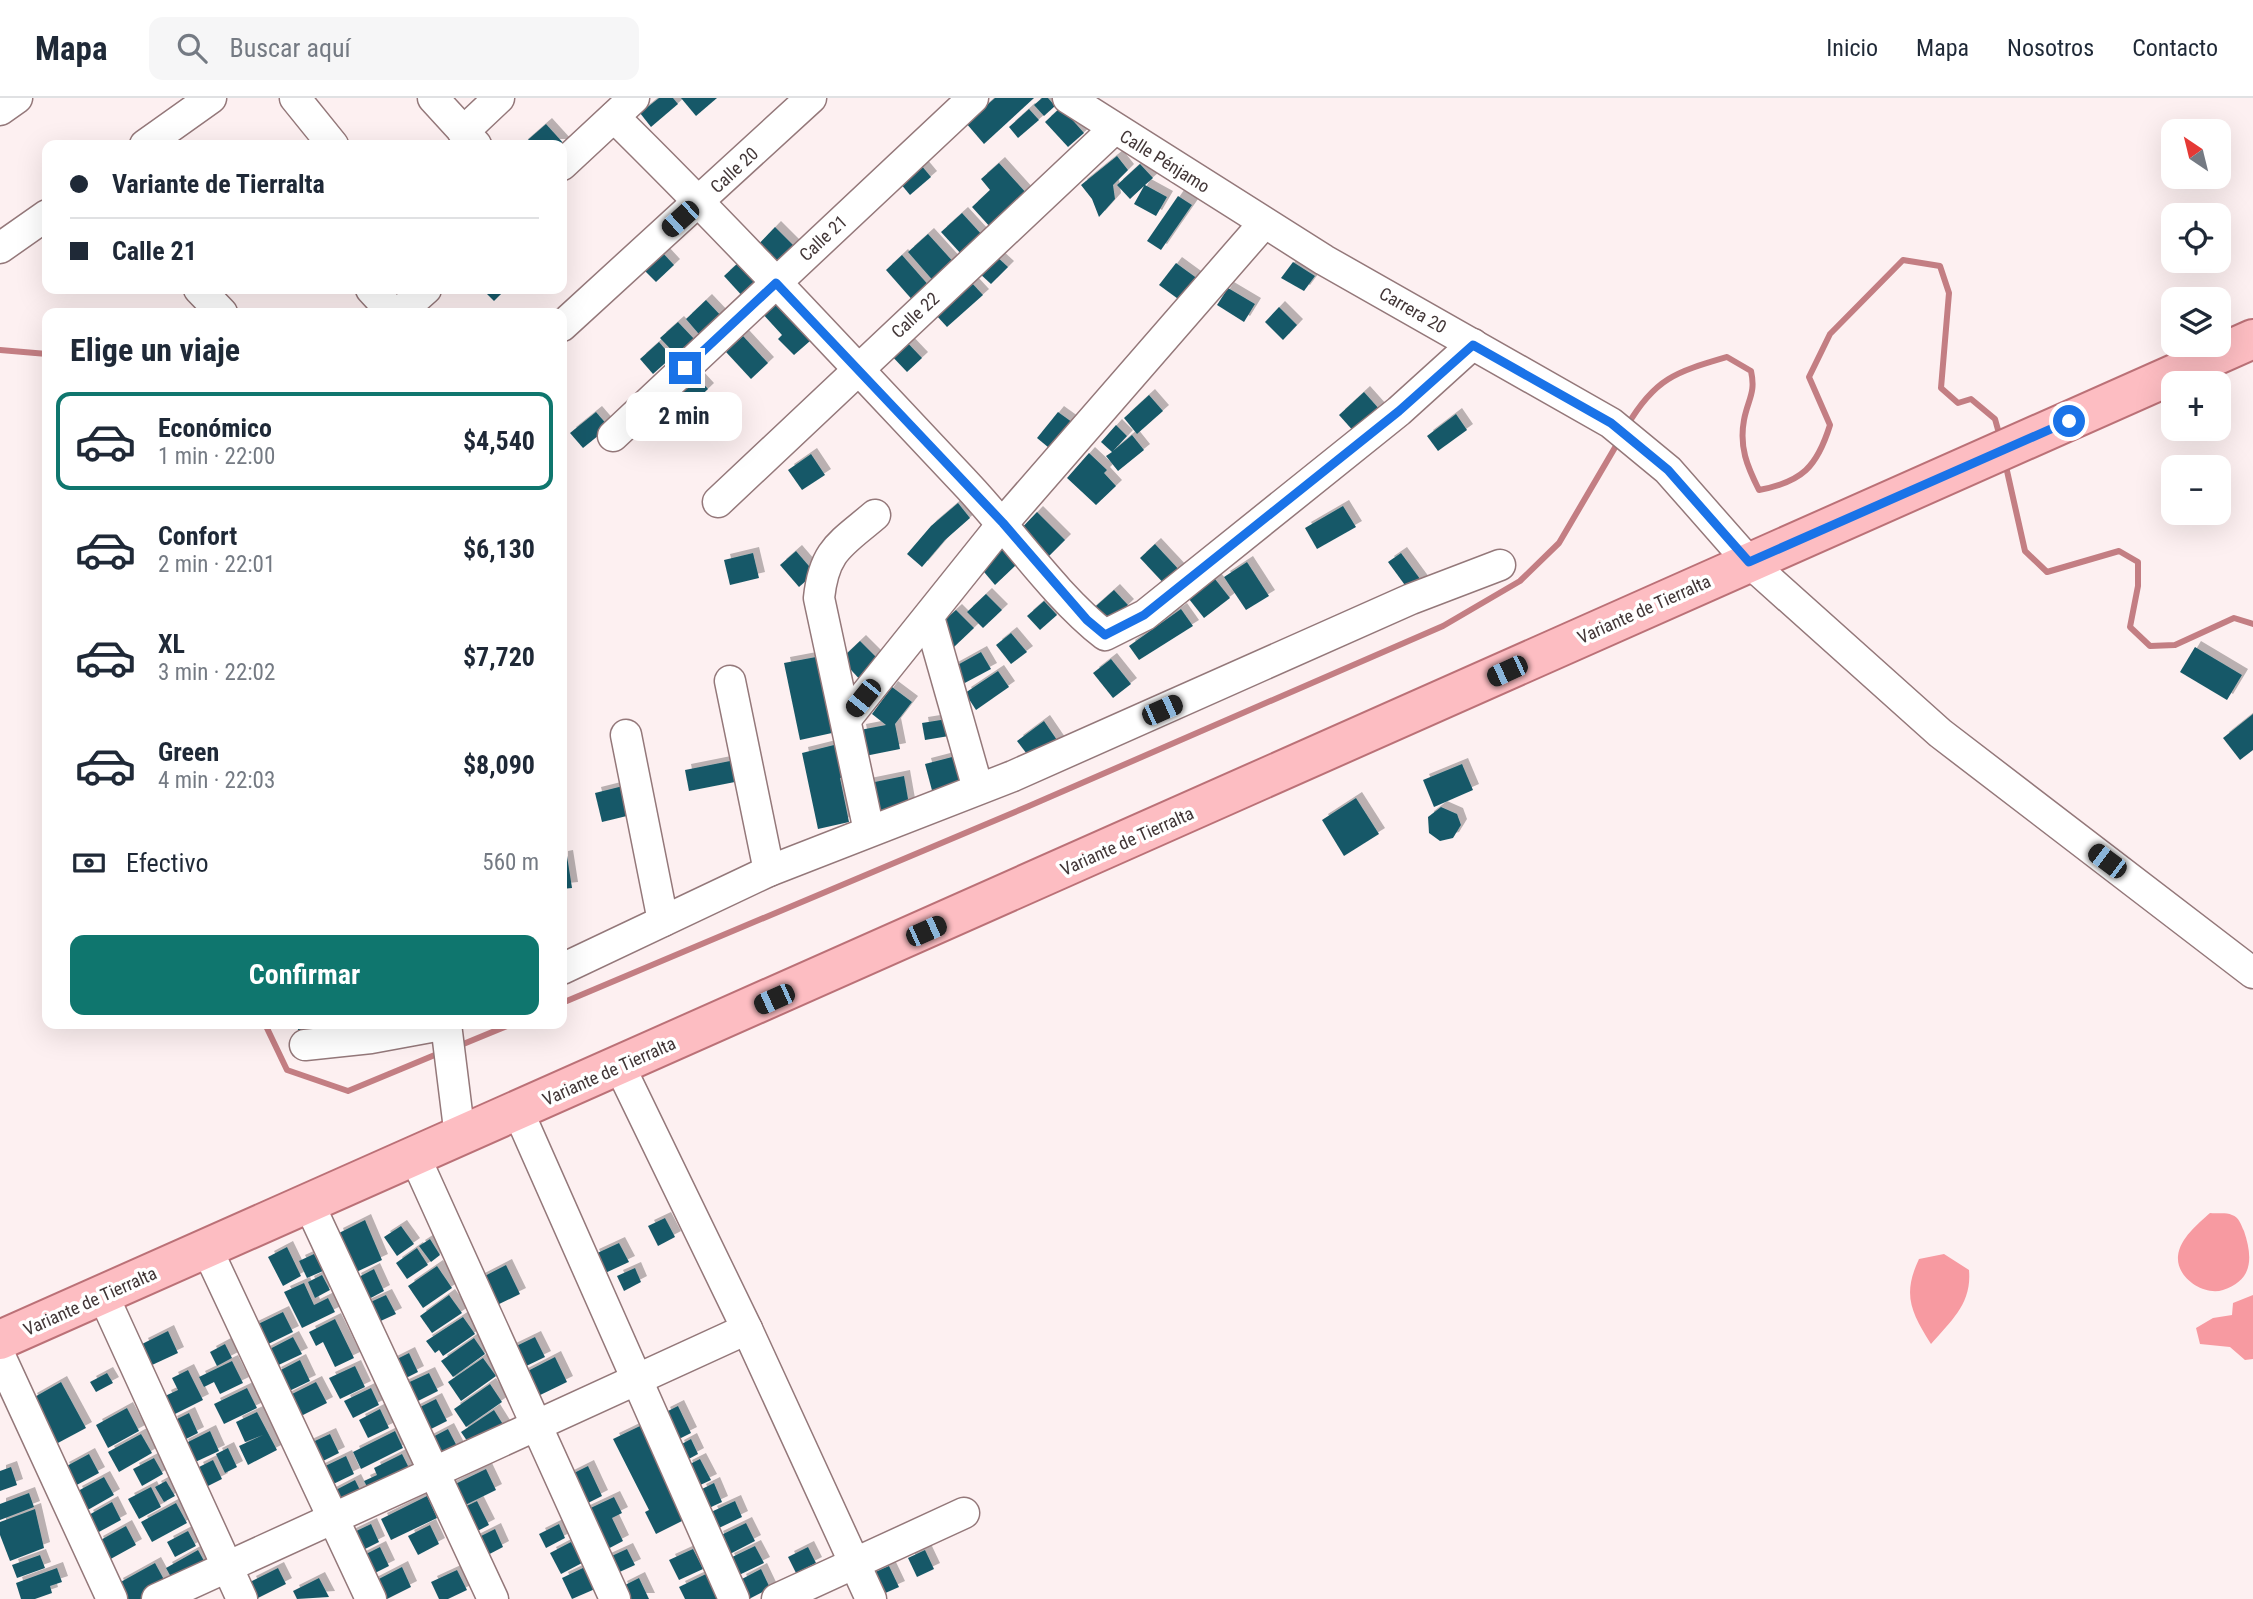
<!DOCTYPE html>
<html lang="es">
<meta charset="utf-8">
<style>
:root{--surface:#fff;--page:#f6f6f7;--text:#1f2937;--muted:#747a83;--line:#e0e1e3;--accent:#0f766e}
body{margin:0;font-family:"Roboto Condensed",sans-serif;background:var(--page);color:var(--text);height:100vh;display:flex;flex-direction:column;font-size:26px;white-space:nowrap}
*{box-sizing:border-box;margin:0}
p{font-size:23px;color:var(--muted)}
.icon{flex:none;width:38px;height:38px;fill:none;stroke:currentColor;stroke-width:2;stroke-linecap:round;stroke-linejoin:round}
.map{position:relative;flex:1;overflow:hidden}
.panel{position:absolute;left:42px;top:210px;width:525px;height:721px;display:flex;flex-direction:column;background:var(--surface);border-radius:14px;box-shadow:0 7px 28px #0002}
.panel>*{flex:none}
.hud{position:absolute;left:42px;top:42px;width:525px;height:154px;border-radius:14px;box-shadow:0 7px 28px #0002;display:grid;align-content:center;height:154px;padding:0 28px;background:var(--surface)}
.needle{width:46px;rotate:325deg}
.controls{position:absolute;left:2161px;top:21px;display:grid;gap:14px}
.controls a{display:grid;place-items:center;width:70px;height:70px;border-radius:14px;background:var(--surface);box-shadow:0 7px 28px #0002;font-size:35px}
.end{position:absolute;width:32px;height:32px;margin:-16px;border:9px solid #1a73e8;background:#fff;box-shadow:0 0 0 4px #fff}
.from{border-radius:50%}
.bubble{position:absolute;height:49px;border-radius:14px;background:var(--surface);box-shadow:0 7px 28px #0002;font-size:23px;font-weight:700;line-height:49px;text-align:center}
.car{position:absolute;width:21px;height:42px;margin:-21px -10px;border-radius:9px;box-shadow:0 0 5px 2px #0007;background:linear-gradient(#222 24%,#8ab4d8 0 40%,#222 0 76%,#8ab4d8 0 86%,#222 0)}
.hud b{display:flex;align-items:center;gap:24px;height:66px;font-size:26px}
.hud b+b{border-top:2px solid var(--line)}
.hud i{width:18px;height:18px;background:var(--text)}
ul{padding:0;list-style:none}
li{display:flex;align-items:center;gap:21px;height:98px;margin:0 14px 10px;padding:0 14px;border:4px solid transparent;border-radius:14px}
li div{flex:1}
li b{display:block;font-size:26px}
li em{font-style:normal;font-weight:700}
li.current{border-color:var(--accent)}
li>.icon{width:63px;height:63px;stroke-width:1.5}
h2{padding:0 28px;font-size:32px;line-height:84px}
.pay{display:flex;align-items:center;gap:18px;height:77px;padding:0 28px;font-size:26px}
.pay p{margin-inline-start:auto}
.primary-button{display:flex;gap:14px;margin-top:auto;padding:14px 28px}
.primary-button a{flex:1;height:80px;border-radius:14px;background:var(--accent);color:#fff;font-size:28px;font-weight:700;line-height:80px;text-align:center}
header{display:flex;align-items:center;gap:42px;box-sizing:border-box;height:98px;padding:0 35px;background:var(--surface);border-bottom:2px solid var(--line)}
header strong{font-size:33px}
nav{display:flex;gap:38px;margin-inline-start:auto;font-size:24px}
.search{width:490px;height:63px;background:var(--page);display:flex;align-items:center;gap:18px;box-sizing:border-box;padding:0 24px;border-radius:14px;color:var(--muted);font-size:26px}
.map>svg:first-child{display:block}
</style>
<header>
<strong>Mapa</strong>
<div class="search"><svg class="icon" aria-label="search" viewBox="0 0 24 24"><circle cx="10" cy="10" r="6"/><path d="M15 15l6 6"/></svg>Buscar aquí</div>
<nav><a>Inicio</a><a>Mapa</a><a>Nosotros</a><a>Contacto</a></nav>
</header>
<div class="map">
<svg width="2253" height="1501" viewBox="0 0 2253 1501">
<defs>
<filter id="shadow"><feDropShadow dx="6" dy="-6" stdDeviation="0" flood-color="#0004"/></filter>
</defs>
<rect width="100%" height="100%" fill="#fdf0f1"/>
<g fill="#f79aa1">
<path d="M2210 1115C2217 1116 2226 1114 2232 1117 2239 1119 2241 1127 2244 1133 2253 1160 2253 1182 2223 1192 2204 1198 2176 1180 2178 1158 2180 1140 2198 1126 2210 1115Z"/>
<path d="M1944 1156 1969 1172C1972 1205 1952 1222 1931 1246 1911 1214 1902 1197 1919 1161Z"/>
<polygon points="2253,1197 2253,1261 2245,1262 2230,1249 2200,1246 2196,1230 2213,1220 2232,1217 2233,1205"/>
</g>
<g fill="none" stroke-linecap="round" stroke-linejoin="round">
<g stroke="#c37e83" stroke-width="6">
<polyline points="0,252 47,256"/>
<path d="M1627 328C1655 280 1676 274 1727 259L1751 273C1756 295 1748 301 1744 322 1739 349 1747 368 1759 392 1802 384 1817 369 1830 327L1809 279 1830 236 1903 162 1940 168 1949 195 1941 290 1958 305 1971 301 1995 321 2000 339"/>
<polyline points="2005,364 2025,453 2047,474 2119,453 2138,464 2138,488 2130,529 2150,548 2175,547 2234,520 2253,526"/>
<polyline points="562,905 1029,708 1443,528 1520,483 1559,445 1620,341"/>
<polyline points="265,926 287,972 348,993 442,954"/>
<polyline points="456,949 512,926"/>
</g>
</g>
<g fill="#185967" filter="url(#shadow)">
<polygon points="659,0 673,0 678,6 651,29 640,15"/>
<polygon points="681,0 717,0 696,18"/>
<polygon points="995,0 1034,0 984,46 966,25"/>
<polygon points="1042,0 1048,0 1055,8 1044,18 1034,7"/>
<polygon points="1061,9 1084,35 1068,49 1045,24"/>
<polygon points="1029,11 1039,22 1018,40 1009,29"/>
<polygon points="546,26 565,47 522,47"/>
<polygon points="1117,58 1128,72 1113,87 1115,101 1099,119 1092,101 1081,87"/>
<polygon points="999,65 1028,97 991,130 972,109 990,92 981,81"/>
<polygon points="1140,66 1153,80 1145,87 1167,99 1156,118 1134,106 1144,88 1130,101 1117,87"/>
<polygon points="921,67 931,79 910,97 900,85"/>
<polygon points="1178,98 1192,107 1161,152 1147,143"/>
<polygon points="962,115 983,138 962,157 941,134"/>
<polygon points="775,129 798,152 778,172 755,150"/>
<polygon points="928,136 957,168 936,186 908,154"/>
<polygon points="662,154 674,167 656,184 643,171"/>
<polygon points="902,157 931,190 915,205 886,172"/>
<polygon points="995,157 1008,169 991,186 978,174"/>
<polygon points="1293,164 1315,178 1304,193 1281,180"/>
<polygon points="738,165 759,188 745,201 724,178"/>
<polygon points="1176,165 1202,184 1185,206 1159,187"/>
<polygon points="971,184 983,197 947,229 936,217"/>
<polygon points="1228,190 1255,206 1244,224 1217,207"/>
<polygon points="482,191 506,191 494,203"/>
<polygon points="706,202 725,222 704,242 686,221"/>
<polygon points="773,203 810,243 794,257 778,241 782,237 761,214"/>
<polygon points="1279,209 1297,227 1283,242 1265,224"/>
<polygon points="678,224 697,244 679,260 660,240"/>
<polygon points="743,238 768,265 751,281 726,254"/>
<polygon points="903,240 922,260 907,274 888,254"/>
<polygon points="659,244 672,259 653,276 640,261"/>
<polygon points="697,279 708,291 686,312 674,300"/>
<polygon points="1364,294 1381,313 1356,336 1339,317"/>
<polygon points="1149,297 1163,313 1137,336 1124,320"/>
<polygon points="665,309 681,326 666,340 650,323"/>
<polygon points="596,314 609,329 583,350 570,335"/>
<polygon points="1058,314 1076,327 1054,354 1037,340"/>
<polygon points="1456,316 1467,332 1438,353 1427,338"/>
<polygon points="1116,327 1127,338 1113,353 1132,337 1144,352 1118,373 1106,358 1112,354 1101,344"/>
<polygon points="1089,355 1107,372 1104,375 1116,388 1096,407 1067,380"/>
<polygon points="811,356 825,377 802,392 788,372"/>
<polygon points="958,405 970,420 945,442 922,469 907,456 931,428"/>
<polygon points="1343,408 1356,429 1317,451 1305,430"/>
<polygon points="1037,414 1065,442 1044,463 1016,436"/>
<polygon points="1155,446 1183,476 1168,490 1140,460"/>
<polygon points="1000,449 1016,467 995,487 979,468"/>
<polygon points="796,453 815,475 799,489 780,467"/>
<polygon points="753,455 759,480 730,487 724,462"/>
<polygon points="1401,455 1423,485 1410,494 1388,464"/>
<polygon points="1247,464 1269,498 1246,512 1224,479"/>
<polygon points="1215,481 1230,500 1204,520 1189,501"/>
<polygon points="1114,492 1128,507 1102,532 1087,516"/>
<polygon points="986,496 1002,512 983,530 967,514"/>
<polygon points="1044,503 1057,517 1040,532 1027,518"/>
<polygon points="1181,511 1193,528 1139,562 1129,548"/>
<polygon points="956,512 974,530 954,549 936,530"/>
<polygon points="1011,535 1027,554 1011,566 996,547"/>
<polygon points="860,543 883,566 863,585 841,561"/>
<polygon points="2195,549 2242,577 2227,602 2180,574"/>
<polygon points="981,554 991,571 961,587 952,570"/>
<polygon points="816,559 832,635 800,642 784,565"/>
<polygon points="1111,561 1131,586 1113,600 1093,575"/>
<polygon points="998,573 1009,589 976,612 965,595"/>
<polygon points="892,589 912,604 895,626 900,651 865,658 860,632 886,627 872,616"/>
<polygon points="2253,616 2253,652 2240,662 2223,640"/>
<polygon points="947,621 949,638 925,642 922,625"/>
<polygon points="1044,623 1059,645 1033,664 1017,643"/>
<polygon points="838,646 846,679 840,680 849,724 818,731 802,655"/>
<polygon points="956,658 965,692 934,700 925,666"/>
<polygon points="735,662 740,683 689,693 685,672"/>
<polygon points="1462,666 1473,692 1434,709 1423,682"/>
<polygon points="904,678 910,712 871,720 865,686"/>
<polygon points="623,688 631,717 602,724 595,695"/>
<polygon points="1356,700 1379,736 1344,758 1322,722"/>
<polygon points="1441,709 1457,716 1461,727 1453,740 1440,743 1429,735 1428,719"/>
<polygon points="567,758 572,790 562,791 562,759"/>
<polygon points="296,926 319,926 320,929 300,937"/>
<polygon points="665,1120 675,1139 658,1148 648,1128"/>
<polygon points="365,1122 382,1162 352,1176 337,1136"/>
<polygon points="401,1128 414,1146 397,1158 384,1139"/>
<polygon points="430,1141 440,1157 431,1164 419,1148"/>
<polygon points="619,1145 629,1164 603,1176 593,1157"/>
<polygon points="287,1149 301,1178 283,1188 268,1159"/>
<polygon points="417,1150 428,1167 407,1181 396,1165"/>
<polygon points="314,1156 323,1173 307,1180 299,1163"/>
<polygon points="506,1167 520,1196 491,1210 477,1182"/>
<polygon points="437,1168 452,1190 423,1210 408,1188"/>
<polygon points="635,1170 641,1184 624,1193 617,1178"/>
<polygon points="374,1171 384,1193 365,1203 355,1181"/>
<polygon points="322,1177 330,1192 315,1200 308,1184"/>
<polygon points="304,1185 314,1207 328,1200 335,1214 302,1230 284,1194"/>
<polygon points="386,1197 396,1216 374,1226 364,1207"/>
<polygon points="449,1197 462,1215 432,1235 420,1218"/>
<polygon points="283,1214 293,1234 260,1250 250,1230"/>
<polygon points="463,1219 475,1236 443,1258 439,1252 435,1255 426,1243"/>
<polygon points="335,1221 354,1260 335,1269 323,1244 316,1248 309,1234"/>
<polygon points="168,1233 178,1255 152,1267 142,1246"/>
<polygon points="293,1239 302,1256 270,1271 262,1255"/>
<polygon points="535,1239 545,1259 518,1272 508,1252"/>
<polygon points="474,1240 485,1256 453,1279 441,1263"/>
<polygon points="225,1246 232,1260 217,1268 210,1254"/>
<polygon points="409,1255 418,1274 400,1283 391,1264"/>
<polygon points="555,1259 567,1284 534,1300 522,1276"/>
<polygon points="483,1260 496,1278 461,1303 448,1284"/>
<polygon points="300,1262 310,1283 285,1295 275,1275"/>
<polygon points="232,1263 243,1285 220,1296 214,1284 204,1289 199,1279"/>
<polygon points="355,1268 365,1289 340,1301 329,1280"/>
<polygon points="188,1272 203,1302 173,1317 165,1298 178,1292 172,1280"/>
<polygon points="107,1275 113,1285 96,1294 90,1284"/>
<polygon points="429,1275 438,1293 410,1307 401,1288"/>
<polygon points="61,1284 86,1330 56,1346 31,1301"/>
<polygon points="316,1284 327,1305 291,1323 280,1302"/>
<polygon points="490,1286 502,1304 466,1329 454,1311"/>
<polygon points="247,1290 257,1310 224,1326 214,1306"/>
<polygon points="371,1290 379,1307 353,1320 344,1303"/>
<polygon points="436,1301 447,1323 423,1335 412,1313"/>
<polygon points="678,1308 691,1335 677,1342 664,1315"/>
<polygon points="127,1310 139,1333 108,1350 96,1327"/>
<polygon points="380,1311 389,1330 368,1340 359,1322"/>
<polygon points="494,1312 504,1328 472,1350 461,1334"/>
<polygon points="257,1314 277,1352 248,1367 239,1348 263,1337 245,1344 236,1324"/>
<polygon points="189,1315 198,1335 180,1344 171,1324"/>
<polygon points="640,1328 686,1421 656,1436 645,1414 649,1412 613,1341"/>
<polygon points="448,1331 461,1356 435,1368 423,1344"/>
<polygon points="210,1333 219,1353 191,1366 182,1347"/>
<polygon points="395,1333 403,1350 361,1371 353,1354"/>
<polygon points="141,1336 152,1355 119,1374 108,1354"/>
<polygon points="330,1336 339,1355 313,1368 304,1348"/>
<polygon points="691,1341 698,1356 685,1363 678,1348"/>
<polygon points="228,1350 237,1369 225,1375 216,1356"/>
<polygon points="89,1356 99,1375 73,1389 63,1370"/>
<polygon points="402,1356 411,1374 372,1398 364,1383 377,1377 374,1370"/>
<polygon points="346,1358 354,1376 325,1390 317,1372"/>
<polygon points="154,1360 163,1376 142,1388 133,1371"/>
<polygon points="700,1361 711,1382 696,1389 686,1368"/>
<polygon points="213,1362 222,1381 206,1389 197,1370"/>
<polygon points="588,1368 602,1398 580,1409 566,1379"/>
<polygon points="11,1369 17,1387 0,1393 0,1373"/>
<polygon points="486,1371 496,1392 455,1412 445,1391"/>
<polygon points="104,1379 114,1397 86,1413 76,1394"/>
<polygon points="355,1382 362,1396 337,1409 330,1395"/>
<polygon points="166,1383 175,1398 164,1404 155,1389"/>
<polygon points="714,1385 722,1404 709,1410 700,1392"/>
<polygon points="151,1389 161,1409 139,1421 128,1401"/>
<polygon points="29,1395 34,1409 0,1422 0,1406"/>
<polygon points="427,1398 437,1420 391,1442 381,1421"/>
<polygon points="614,1399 622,1415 612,1420 623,1443 602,1454 582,1414"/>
<polygon points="477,1403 489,1427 468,1438 456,1413"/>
<polygon points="735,1403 742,1419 719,1430 711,1414"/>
<polygon points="112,1404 121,1422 97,1435 87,1418"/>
<polygon points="176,1405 187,1425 152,1444 141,1424"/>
<polygon points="35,1411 44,1450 10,1463 0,1437 0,1424"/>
<polygon points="746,1425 755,1443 726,1458 717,1439"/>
<polygon points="371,1426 379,1444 357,1455 348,1437"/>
<polygon points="559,1426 565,1440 546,1450 539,1436"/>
<polygon points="430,1427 439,1446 418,1457 408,1438"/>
<polygon points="126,1428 136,1447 107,1463 97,1444"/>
<polygon points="495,1431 503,1449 480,1461 471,1443"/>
<polygon points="188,1433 196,1448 175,1459 167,1444"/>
<polygon points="571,1444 582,1465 561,1476 550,1455"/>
<polygon points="755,1448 764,1465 737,1478 728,1461"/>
<polygon points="380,1449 389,1468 365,1480 356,1461"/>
<polygon points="808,1449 816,1465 796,1475 788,1459"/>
<polygon points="627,1451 635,1467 613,1477 605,1461"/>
<polygon points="693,1451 703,1471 679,1482 669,1462"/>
<polygon points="198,1452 208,1470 176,1488 166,1470"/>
<polygon points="925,1452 934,1471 917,1479 908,1460"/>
<polygon points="40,1457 45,1470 17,1480 12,1467"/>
<polygon points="155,1465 168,1489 145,1501 124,1501 117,1486"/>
<polygon points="889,1468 899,1489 874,1500 864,1479"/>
<polygon points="402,1469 411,1489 387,1501 379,1501 371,1485"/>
<polygon points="585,1469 595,1491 572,1501 562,1480"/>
<polygon points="57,1470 62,1484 50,1488 52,1495 35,1501 21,1501 16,1485"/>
<polygon points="278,1470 286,1486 258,1500 250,1484"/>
<polygon points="761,1471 770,1490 749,1501 740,1482"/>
<polygon points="457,1472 467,1492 448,1501 439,1501 431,1484"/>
<polygon points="706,1476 718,1501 685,1501 679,1489"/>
<polygon points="319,1480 329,1499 297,1501 293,1493"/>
<polygon points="639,1480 649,1501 627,1501 621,1489"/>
</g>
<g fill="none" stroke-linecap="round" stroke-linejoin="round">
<g stroke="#94787a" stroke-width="33">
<g id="minor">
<polyline points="295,0 333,47"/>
<polyline points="433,0 476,47"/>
<polyline points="1068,0 1324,162 1611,325 1668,372 1749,464 1940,635 2253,875"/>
<polyline points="0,12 17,0"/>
<path d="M614 19C736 139 852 265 969 389 1013 436 1056 499 1105 537L1145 517 1399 313 1473 246"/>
<polyline points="463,34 499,0"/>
<polyline points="145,47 211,0"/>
<polyline points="562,67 634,0"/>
<polyline points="0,150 47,117"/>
<polyline points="199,191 222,215"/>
<polyline points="371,191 393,215"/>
<polyline points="399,215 426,191"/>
<polyline points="562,228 811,0"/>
<polyline points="613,338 973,0"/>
<polyline points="718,404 1114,31"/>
<polyline points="929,519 978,691"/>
<polyline points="730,583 769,773"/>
<polyline points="846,621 1003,425 1264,125"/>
<polyline points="626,637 663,823"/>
<path d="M869 733 819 500C824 452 841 446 875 417"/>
<polyline points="562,871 769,773 1013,678 1411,501 1500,467"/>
<polyline points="446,926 460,1039"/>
<polyline points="305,947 371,940 447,926"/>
<polyline points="620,969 747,1231 871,1501"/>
<polyline points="518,1013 734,1501"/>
<polyline points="415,1059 615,1501"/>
<polyline points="309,1106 493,1501"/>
<polyline points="207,1151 371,1501"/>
<polyline points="103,1197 242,1501"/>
<polyline points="0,1258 112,1501"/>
<polyline points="157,1501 747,1231"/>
<polyline points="777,1501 964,1415"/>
</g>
</g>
<g stroke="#bb7177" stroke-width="42">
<polyline id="major" points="0,1242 2253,241"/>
</g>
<use href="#minor" stroke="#fff" stroke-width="30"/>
<use href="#major" stroke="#fdbdc2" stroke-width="38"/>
</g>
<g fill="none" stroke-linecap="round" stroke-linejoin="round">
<polyline stroke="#1a73e8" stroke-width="9" points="685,270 776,185 1003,425 1087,522 1105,537 1144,517 1399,313 1473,247 1611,325 1668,372 1749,464 2069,323"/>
</g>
<g text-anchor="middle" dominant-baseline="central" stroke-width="7" stroke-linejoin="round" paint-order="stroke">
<g font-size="18" fill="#423637" stroke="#fff">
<text transform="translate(1165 63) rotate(32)">Calle Pénjamo</text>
<text transform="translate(734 72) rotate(-43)">Calle 20</text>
<text transform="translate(823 140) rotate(-43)">Calle 21</text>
<text transform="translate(1413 212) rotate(30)">Carrera 20</text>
<text transform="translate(915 217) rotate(-43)">Calle 22</text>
<text transform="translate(1644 511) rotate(-24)">Variante de Tierralta</text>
<text transform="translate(1127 743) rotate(-24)">Variante de Tierralta</text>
<text transform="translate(609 973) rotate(-24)">Variante de Tierralta</text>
<text transform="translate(90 1203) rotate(-24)">Variante de Tierralta</text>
</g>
</g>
</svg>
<div class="controls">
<a><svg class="needle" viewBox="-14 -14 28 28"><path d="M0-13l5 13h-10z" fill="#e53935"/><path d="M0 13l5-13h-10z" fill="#747a83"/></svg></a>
<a><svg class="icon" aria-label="locate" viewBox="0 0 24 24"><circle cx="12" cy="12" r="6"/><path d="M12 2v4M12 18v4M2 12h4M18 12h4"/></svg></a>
<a><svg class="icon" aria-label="layers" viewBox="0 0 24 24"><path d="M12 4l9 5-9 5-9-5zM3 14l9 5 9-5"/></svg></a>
<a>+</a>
<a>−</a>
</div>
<i class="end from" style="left:2069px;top:323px"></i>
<i class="end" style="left:685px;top:270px"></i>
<div class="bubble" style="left:626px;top:294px;width:116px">2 min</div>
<i class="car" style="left:680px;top:121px;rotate:228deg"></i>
<i class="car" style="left:1507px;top:573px;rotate:245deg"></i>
<i class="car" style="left:863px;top:600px;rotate:219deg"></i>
<i class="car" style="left:1162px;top:612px;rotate:66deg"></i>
<i class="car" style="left:2107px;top:763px;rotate:307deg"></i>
<i class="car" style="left:926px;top:833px;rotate:66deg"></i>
<i class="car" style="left:774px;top:901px;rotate:246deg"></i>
<div class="hud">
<b><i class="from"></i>Variante de Tierralta</b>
<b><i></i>Calle 21</b>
</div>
<section class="panel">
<h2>Elige un viaje</h2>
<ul>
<li class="current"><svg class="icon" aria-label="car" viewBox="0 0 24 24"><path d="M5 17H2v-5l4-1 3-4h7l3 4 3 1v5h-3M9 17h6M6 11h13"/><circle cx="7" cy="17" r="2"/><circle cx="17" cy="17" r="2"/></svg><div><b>Económico</b><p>1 min · 22:00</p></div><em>$4,540</em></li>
<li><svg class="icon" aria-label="car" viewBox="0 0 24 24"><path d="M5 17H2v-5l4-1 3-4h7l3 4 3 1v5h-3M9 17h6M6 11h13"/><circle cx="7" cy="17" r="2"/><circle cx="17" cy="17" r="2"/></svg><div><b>Confort</b><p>2 min · 22:01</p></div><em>$6,130</em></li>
<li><svg class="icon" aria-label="car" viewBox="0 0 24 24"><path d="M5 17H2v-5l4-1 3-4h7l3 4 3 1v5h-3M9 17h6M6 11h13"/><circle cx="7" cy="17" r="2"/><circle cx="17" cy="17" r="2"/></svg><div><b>XL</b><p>3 min · 22:02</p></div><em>$7,720</em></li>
<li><svg class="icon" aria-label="car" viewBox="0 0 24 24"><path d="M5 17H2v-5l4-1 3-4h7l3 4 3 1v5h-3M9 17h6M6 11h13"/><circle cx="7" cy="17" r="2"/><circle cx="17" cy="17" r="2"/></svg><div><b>Green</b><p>4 min · 22:03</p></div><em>$8,090</em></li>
</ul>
<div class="pay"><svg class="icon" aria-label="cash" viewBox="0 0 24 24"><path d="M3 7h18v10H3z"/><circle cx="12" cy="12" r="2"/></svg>Efectivo<p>560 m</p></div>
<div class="primary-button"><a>Confirmar</a></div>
</section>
</div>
